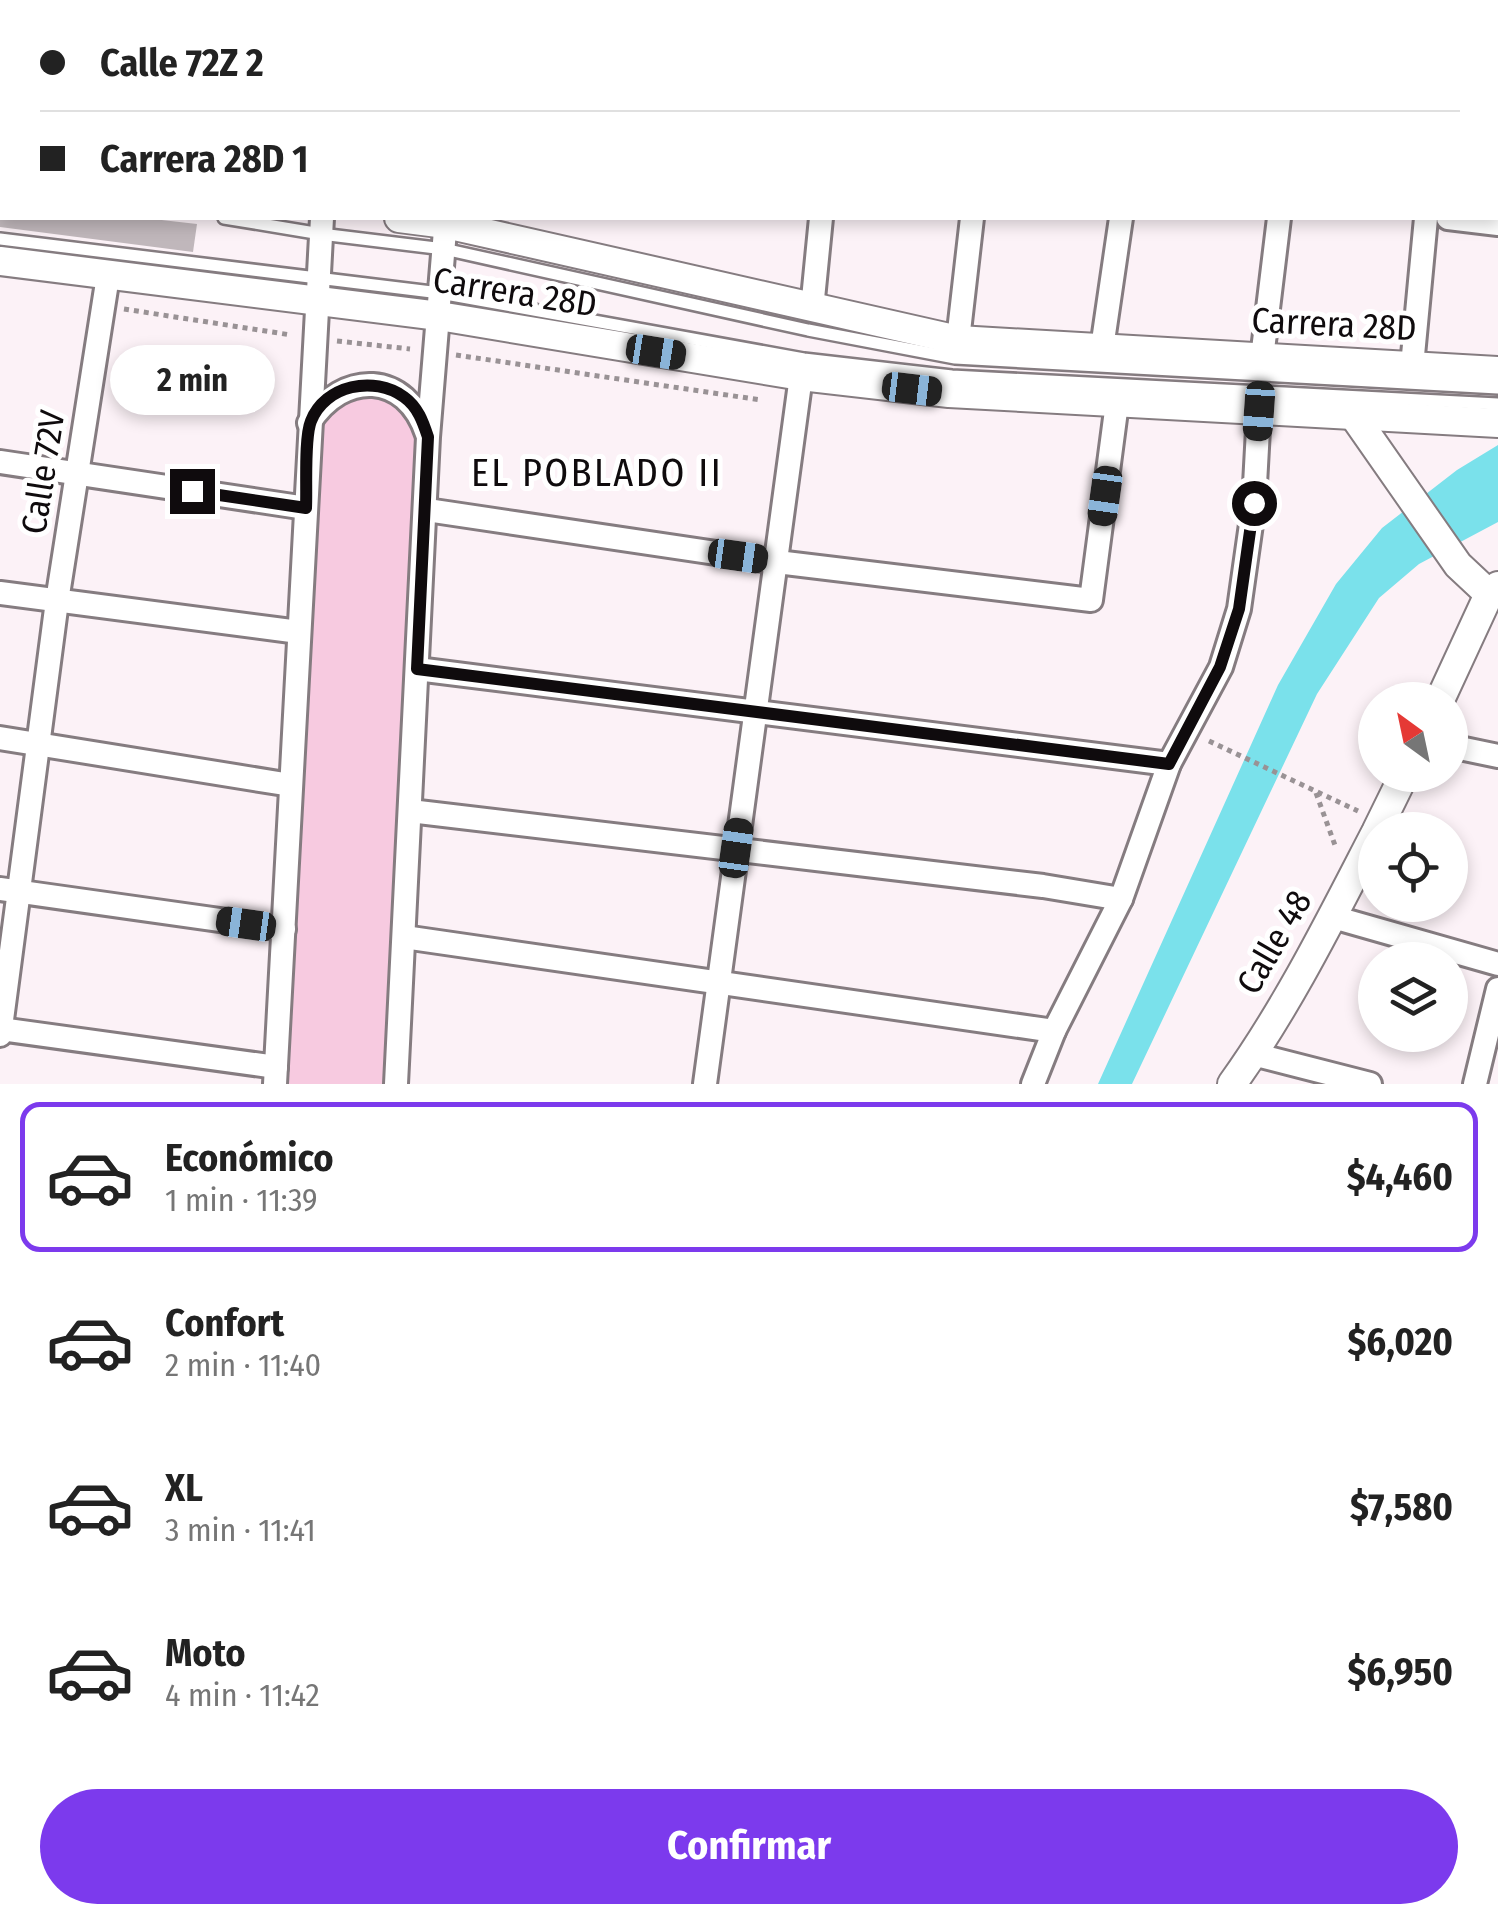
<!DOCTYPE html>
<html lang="es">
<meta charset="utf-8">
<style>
:root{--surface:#fff;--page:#f6f6f6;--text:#222;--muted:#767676;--line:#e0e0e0;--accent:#7c3aed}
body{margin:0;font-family:"Fira Sans Condensed",sans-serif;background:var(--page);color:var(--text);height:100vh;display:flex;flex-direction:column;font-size:38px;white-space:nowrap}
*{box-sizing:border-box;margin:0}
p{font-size:32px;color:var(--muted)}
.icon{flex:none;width:55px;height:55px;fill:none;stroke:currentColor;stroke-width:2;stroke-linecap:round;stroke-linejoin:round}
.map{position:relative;height:1084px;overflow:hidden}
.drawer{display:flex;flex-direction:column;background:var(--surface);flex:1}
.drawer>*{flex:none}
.banner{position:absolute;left:0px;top:0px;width:1500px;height:220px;box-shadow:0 5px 15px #0003;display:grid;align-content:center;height:220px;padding:0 40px;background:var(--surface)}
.needle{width:65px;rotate:327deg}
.fabs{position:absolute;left:1358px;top:682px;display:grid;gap:20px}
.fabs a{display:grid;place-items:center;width:110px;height:110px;border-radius:50%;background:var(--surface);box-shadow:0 5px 15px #0003;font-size:50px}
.end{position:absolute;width:45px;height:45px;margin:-22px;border:12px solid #0f0b0d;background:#fff;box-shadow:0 0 0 5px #fff}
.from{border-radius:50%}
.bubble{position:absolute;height:70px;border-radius:35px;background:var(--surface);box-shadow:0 5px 15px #0003;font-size:32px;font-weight:700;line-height:70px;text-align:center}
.car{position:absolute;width:30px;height:60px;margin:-30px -15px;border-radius:12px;box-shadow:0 0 8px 2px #0007;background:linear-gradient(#222 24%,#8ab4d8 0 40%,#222 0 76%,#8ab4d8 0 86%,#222 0)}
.banner b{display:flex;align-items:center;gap:35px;height:95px;font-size:38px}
.banner b+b{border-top:2px solid var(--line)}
.banner i{width:25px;height:25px;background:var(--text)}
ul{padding:18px 0 0;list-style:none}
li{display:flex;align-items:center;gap:30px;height:150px;margin:0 20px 15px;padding:0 20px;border:5px solid transparent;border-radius:20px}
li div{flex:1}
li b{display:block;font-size:38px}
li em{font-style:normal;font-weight:700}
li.on{border-color:var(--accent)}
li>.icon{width:90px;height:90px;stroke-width:1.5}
.button{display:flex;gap:20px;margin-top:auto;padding:20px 40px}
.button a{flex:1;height:115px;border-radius:60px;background:var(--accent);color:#fff;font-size:40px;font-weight:700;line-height:115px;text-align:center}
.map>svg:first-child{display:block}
</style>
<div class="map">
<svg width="1498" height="1084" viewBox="0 0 1498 1084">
<rect width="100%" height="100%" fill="#fcf2f7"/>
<polygon fill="#f7cae0" points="363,385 421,415 396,1084 275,1084 309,423"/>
<polygon fill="#7ae1eb" points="1498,445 1498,522 1419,564 1379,598 1317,694 1132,1084 1098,1084 1278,685 1336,584 1382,528 1457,470"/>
<polygon fill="#c0b7bb" points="0,218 144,218 197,224 193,252 0,227"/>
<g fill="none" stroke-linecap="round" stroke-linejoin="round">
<g stroke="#857c80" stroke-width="16">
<g id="service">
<polyline points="0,190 2,190"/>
<polyline points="224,218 321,234 444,249 808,330 955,358 1498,388"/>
<polyline points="0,239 440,293 804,359 952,376 1498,404"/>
</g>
</g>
<g stroke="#857c80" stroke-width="28">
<g id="minor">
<polyline points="818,0 832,2"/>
<polyline points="334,2 334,0"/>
<polyline points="463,2 463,0"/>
<polyline points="998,2 999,0"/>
<polyline points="1151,2 1151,0"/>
<polyline points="1307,2 1307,0"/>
<polyline points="1456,2 1456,0"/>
<polyline points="0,18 2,18"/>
<polyline points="1448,218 1498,224"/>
<polyline points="812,309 821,218"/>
<polyline points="958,340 972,218"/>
<polyline points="1102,348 1121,218"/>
<polyline points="1262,358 1279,218"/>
<polyline points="1412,366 1426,218"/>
<path d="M309 423C343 370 406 371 427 434"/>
<polyline points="0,462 306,508"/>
<polyline points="427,510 777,562 1091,600 1117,403"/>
<polyline points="0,593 299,632"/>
<polyline points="417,669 1169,764"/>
<polyline points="0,738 291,785"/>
<polyline points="1450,746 1498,756"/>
<polyline points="410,811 1043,886 1121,899"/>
<polyline points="0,889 284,929"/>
<polyline points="1333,917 1498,964"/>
<polyline points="404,937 1054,1031"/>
<polyline points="0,1029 276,1067"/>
<polyline points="0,1035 57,601 108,276"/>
<polyline points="1253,1054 1370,1084"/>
<polyline points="275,1084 322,218"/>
<polyline points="396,1084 428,437 446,218"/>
<polyline points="705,1084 801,376"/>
<polyline points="1033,1084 1054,1031 1121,899 1169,764 1221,667 1239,609 1254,503 1259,411"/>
<polyline points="1475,1084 1498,989"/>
</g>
</g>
<g stroke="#857c80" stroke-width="32">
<g id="tertiary">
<polyline points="0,162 2,162"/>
<polyline points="399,218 446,224 958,340 1498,371"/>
<polyline points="0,261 439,316 801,376 949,393 1498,423"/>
<polyline points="1354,416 1458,565 1489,594"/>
<polyline points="1440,700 1489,594 1498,586"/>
<polyline points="1377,830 1404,775"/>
<path d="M1232 1084C1288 1006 1331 919 1375 834"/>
</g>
</g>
<g stroke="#999295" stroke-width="5" stroke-dasharray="5 5" stroke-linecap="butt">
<polyline points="124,309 291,335"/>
<polyline points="337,341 410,349"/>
<polyline points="456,355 761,400"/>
<polyline points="1209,741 1358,811"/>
<polyline points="1316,793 1336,848"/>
</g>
<use href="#service" stroke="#fff" stroke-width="11"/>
<use href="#minor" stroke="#fff" stroke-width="22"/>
<use href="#tertiary" stroke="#fff" stroke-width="28"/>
</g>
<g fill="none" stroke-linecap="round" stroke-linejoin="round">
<path stroke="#0f0b0d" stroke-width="12" d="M192 491 306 508C307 487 304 438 311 421 325 385 374 375 404 397 418 407 423 422 428 437L417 669 1169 764 1220 667 1239 609 1254 503"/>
</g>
<g text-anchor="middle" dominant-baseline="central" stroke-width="10" stroke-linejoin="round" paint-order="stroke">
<g font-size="35" fill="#0f0b0d" stroke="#fff">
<text transform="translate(515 292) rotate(9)">Carrera 28D</text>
<text transform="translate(1334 324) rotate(3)">Carrera 28D</text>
<text transform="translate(43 472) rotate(-81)">Calle 72V</text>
<text transform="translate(1274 942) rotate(-60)">Calle 48</text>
</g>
<g font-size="38" letter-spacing="2.5" fill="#0f0b0d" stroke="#fff">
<text x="597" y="473">EL POBLADO II</text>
</g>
</g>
</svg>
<div class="fabs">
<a><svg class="needle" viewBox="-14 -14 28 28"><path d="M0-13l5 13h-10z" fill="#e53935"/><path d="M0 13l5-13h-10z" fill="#767676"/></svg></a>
<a><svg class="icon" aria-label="locate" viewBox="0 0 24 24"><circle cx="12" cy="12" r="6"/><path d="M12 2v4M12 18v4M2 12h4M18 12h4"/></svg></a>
<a><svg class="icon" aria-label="layers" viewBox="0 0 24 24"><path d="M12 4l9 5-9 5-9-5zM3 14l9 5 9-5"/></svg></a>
</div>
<i class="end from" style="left:1254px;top:503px"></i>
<i class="end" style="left:192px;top:491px"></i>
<div class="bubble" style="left:110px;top:345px;width:165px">2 min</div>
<i class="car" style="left:656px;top:352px;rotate:99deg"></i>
<i class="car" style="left:912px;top:389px;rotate:97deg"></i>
<i class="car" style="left:1259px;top:411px;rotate:184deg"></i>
<i class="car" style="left:1105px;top:496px;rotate:188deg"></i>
<i class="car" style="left:738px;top:556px;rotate:98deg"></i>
<i class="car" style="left:736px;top:848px;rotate:8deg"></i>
<i class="car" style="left:246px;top:924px;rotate:278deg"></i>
<div class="banner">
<b><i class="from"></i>Calle 72Z 2</b>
<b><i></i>Carrera 28D 1</b>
</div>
</div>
<section class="drawer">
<ul>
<li class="on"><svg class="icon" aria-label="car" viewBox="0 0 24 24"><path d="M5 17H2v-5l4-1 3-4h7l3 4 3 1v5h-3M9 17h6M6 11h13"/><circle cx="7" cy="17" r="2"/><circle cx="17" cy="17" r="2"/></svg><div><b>Económico</b><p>1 min · 11:39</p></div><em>$4,460</em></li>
<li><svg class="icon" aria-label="car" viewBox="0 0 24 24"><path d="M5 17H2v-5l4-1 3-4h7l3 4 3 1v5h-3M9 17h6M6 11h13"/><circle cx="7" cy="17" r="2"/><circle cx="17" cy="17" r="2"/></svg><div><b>Confort</b><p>2 min · 11:40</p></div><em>$6,020</em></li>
<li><svg class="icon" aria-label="car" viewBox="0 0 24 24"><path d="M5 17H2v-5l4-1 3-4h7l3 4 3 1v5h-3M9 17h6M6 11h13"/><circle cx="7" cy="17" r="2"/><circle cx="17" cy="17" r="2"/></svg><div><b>XL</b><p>3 min · 11:41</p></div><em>$7,580</em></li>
<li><svg class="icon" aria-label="car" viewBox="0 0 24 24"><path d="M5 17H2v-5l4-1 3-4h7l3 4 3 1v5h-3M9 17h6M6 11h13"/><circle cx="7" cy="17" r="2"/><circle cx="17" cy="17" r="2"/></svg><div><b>Moto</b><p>4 min · 11:42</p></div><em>$6,950</em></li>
</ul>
<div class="button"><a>Confirmar</a></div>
</section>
